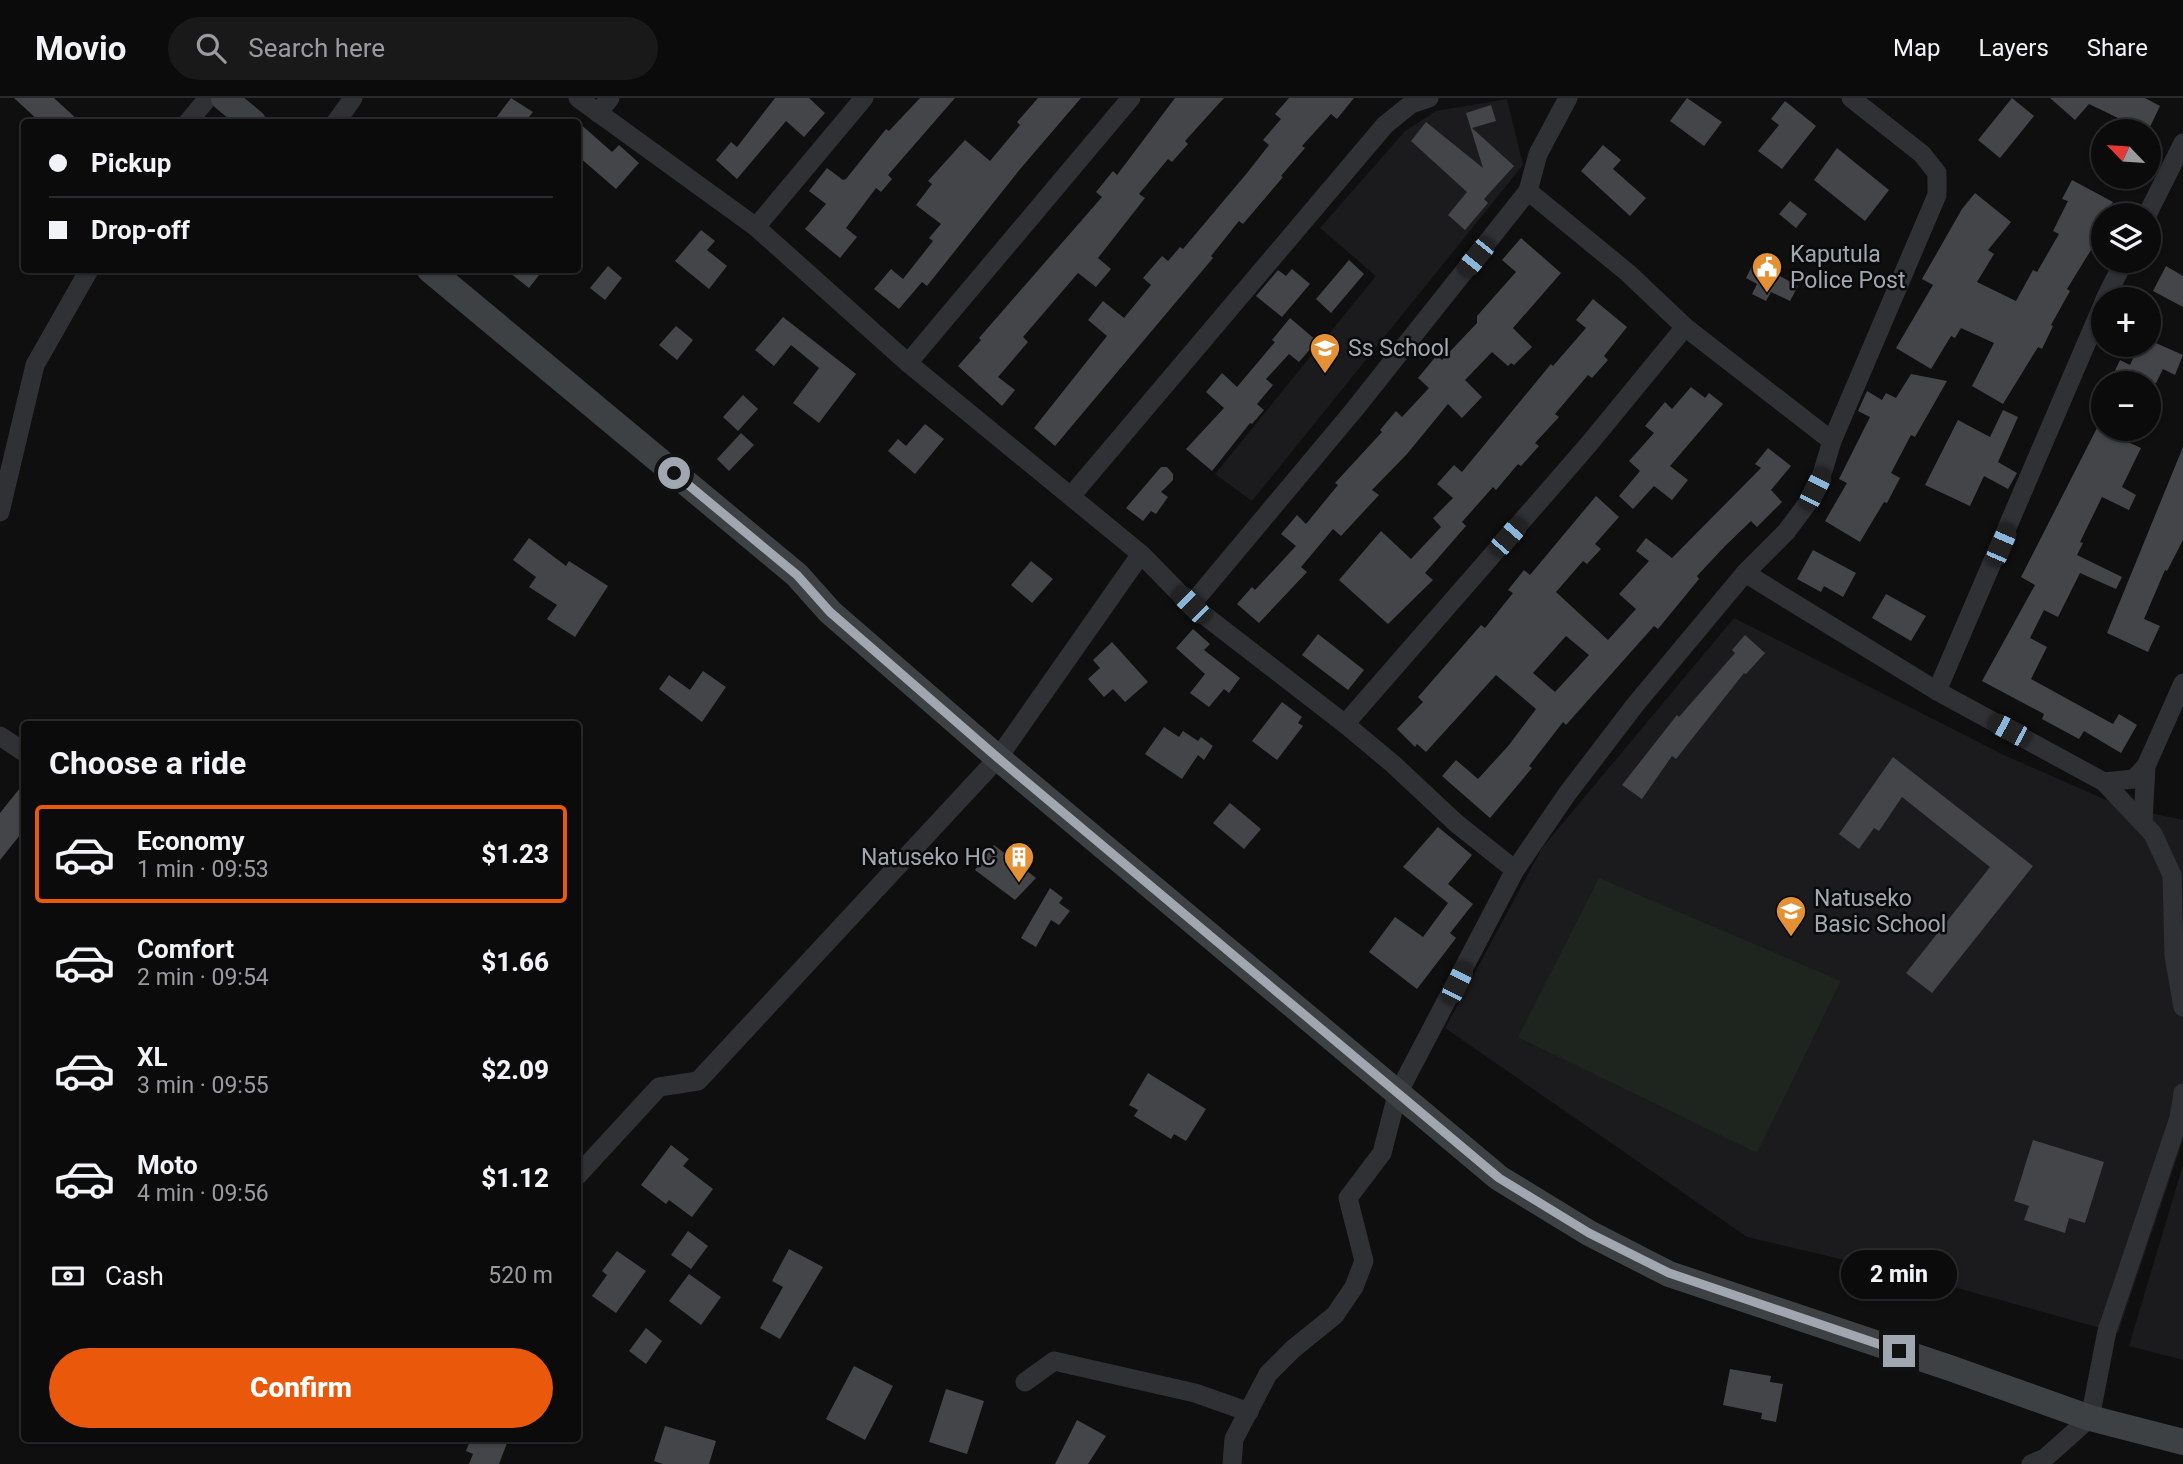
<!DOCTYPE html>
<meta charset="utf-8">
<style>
:root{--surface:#0b0b0c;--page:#19191a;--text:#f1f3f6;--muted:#9a9b9d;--line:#2b2b2d;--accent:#ea580c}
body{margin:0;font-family:Roboto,sans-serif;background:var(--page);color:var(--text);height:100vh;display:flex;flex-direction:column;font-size:26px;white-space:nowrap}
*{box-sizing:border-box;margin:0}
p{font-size:23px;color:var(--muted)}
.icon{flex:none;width:38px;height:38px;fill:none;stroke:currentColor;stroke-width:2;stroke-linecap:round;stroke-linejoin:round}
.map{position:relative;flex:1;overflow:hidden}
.sheet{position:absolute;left:21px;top:623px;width:560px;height:721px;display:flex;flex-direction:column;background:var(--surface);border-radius:7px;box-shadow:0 2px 5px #0004,0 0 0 2px var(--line)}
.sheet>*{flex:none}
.banner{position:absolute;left:21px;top:21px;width:560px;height:154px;border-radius:7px;box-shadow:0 2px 5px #0004,0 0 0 2px var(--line);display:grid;align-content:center;height:154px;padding:0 28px;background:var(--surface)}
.needle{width:46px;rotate:295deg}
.buttons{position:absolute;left:2091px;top:21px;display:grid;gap:14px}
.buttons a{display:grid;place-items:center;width:70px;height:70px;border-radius:50%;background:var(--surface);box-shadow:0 2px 5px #0004,0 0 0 2px var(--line);font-size:35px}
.end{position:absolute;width:32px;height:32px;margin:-16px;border:9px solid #a1a7b0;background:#111;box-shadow:0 0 0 4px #111}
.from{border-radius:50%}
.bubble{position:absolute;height:49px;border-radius:24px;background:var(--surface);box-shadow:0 2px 5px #0004,0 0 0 2px var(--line);font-size:23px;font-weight:800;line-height:49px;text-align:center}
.car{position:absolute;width:21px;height:42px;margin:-21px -10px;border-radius:9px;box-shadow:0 0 5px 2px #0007;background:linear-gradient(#222 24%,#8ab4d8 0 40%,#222 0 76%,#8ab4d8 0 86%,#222 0)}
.banner b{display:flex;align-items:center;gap:24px;height:66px;font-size:26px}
.banner b+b{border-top:2px solid var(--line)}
.banner i{width:18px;height:18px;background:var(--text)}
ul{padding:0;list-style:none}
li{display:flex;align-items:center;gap:21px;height:98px;margin:0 14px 10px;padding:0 14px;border:4px solid transparent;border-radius:7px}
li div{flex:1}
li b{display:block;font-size:26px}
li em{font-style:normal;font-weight:800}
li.current{border-color:var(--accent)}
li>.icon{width:63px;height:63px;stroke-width:1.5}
h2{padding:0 28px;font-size:32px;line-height:84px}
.pay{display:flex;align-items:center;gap:18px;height:77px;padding:0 28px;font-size:26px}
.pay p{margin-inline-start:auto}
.cta{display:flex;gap:14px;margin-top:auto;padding:14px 28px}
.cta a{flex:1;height:80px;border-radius:42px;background:var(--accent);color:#fff;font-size:28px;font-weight:800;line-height:80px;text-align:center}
header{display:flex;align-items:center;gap:42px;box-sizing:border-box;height:98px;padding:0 35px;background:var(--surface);border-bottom:2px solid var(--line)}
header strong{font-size:33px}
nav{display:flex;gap:38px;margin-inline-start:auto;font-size:24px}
.search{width:490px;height:63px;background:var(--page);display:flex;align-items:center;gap:18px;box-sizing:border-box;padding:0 24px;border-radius:38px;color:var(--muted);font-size:26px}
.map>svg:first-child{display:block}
</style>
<header>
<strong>Movio</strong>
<div class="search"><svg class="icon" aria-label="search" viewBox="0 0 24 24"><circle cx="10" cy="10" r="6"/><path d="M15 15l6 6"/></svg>Search here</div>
<nav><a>Map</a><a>Layers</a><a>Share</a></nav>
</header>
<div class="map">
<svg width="2183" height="1366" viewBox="0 0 2183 1366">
<rect width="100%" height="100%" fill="#0f0f10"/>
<g fill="#1b1b1d">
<polygon points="1507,1 1523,67 1252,403 1215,376 1376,178 1320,130 1405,33 1436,13"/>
<polygon points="1734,520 2004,657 2122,709 2183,722 2183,1042 2118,1235 1925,1181 1747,1139 1445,930 1542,750"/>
<polygon points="2183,1067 2183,1262 2129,1248"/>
</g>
<polygon fill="#1e241e" points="1599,780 1841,883 1757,1055 1518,939"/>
<g fill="#434548" fill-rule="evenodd">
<polygon points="14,0 54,0 80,24 40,24"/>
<polygon points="511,0 533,14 525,24 493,24"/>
<polygon points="775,0 809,0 825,15 804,39 786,23 737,81 716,62 731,44 737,49"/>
<polygon points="920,0 955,0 888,77 892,81 881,94 876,90 846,130 857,139 840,160 805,131 826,106 809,93 827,70 843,82 846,81 886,31 889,33"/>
<polygon points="1038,0 1081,0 1021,70 927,188 922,184 899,211 874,191 891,171 903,181 933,143 929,140 941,126 916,107 932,86 928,83 965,42 990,63 1020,27 1017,24"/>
<polygon points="1175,0 1224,0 1185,43 1188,46 1172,64 1168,61 1139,96 1145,100 1098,160 1111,171 1096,189 1078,175 1023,239 1028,244 998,279 1015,292 1002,308 958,268 981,242 979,240 1102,99 1096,94 1113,73 1117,77"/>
<polygon points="1289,0 1354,0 1337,21 1331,16 1302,48 1305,50 1281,78 1283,79 1243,126 1239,123 1211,158 1213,160 1055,348 1034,330 1107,238 1088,222 1103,203 1124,220 1151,187 1143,180 1162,158 1168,163 1180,149 1183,151 1247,75 1269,47 1263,42 1281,21 1275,16"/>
<polygon points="1687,0 1722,24 1704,48 1670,23"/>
<polygon points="2012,0 2034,18 2000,60 1978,42"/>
<polygon points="2050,0 2145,0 2160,8 2148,33 2145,33 2089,6 2075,22"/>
<polygon points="1785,3 1816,28 1782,71 1758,53 1779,27 1771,21"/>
<polygon points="1491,7 1496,23 1472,30 1514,68 1484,101 1488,105 1465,132 1448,117 1467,94 1411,43 1426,24 1483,70 1466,15"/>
<polygon points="578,24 612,54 619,47 639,65 616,91 578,58"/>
<polygon points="1603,47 1621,62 1613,71 1646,100 1630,118 1581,73"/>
<polygon points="1837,50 1889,92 1865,123 1814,82"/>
<polygon points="2072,82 2113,104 2104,117 2099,130 2101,131 2091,152 2067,191 2070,193 2051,227 2053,228 2042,251 2038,249 2003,306 1972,288 1994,245 1961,230 1955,240 1951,238 1931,271 1896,250 1933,187 1922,181 1962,111 1975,95 2011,124 1988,152 1994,156 1977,184 2016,203 2033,172 2037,174 2059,136 2053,133 2068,103 2062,101"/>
<polygon points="1790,103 1807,116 1796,130 1779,116"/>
<polygon points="701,132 715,143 707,152 727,168 709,191 675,163"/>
<polygon points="1521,140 1561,175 1513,230 1532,249 1514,267 1511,265 1508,268 1492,254 1465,282 1482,299 1462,320 1448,306 1407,356 1372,392 1379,397 1341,438 1333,431 1301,469 1307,474 1259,525 1237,506 1252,489 1255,492 1296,448 1281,436 1297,417 1306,426 1338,387 1335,385 1382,334 1380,332 1396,313 1402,319 1429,290 1418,280 1437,257 1442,262 1477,225 1477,218 1516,174 1502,162"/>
<polygon points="1349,162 1364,176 1331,215 1316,201"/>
<polygon points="1754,164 1798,188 1790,203 1771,194 1766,203 1752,196 1757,186 1746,180"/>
<polygon points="608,168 622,180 605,202 590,190"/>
<polygon points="2166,168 2183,178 2183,209 2153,193"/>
<polygon points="1292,171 1310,186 1282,219 1256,198 1278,172 1286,178"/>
<polygon points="506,172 543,172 529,190"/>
<polygon points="1593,201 1627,229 1604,258 1608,262 1592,280 1588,277 1555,316 1559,319 1535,345 1539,348 1521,368 1518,366 1496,392 1493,389 1462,424 1466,428 1425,475 1433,482 1388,526 1339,482 1381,433 1411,461 1441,429 1433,420 1453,400 1437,386 1454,367 1462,374 1551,266 1553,268 1586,230 1576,222"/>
<polygon points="783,219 856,276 819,325 793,305 819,270 791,247 774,268 755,252"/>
<polygon points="1290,220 1317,243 1299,264 1289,256 1266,281 1273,287 1257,306 1264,312 1252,326 1250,325 1212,373 1186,351 1224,310 1206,294 1222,275 1237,289 1275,244 1272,242"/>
<polygon points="676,228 693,242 677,262 659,247"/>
<polygon points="2149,242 2183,257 2175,277 2163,271 2156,285 2109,285 2120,262 2130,267 2139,247 2149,247"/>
<polygon points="1911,276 1947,283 1915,339 1911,337 1891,375 1900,380 1887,405 1884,404 1860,444 1825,423 1847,385 1839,381 1870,319 1858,313 1867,293 1882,302 1886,295 1896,300"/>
<polygon points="1691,289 1705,300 1709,295 1723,306 1670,368 1688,382 1672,402 1654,388 1633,411 1619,398 1640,373 1629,363 1654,335 1645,328 1665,304 1672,311"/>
<polygon points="743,297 758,311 738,333 723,319"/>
<polygon points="2003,312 2018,319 1998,364 2017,375 2008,391 1984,378 1970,408 1925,387 1958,322 1990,339"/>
<polygon points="925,326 944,341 915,376 888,353 898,341 906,348"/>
<polygon points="2097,330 2124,331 2119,340 2141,350 2122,389 2136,397 2129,412 2102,399 2080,444 2083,445 2077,457 2122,479 2116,491 2080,475 2058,519 2044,512 2030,540 2047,549 2031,581 2113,626 2119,616 2137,627 2121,655 2084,633 2079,641 2042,621 2044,616 1982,583 2035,487 2021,479"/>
<polygon points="741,335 754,347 729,373 717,361"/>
<polygon points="2183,349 2183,442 2167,473 2165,472 2144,521 2160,528 2148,554 2107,535"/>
<path d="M1768 350 1791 368 1771 392 1782 404 1757 429 1751 423 1725 448 1697 478 1699 481 1658 531 1654 528 1566 627 1563 624 1529 668 1532 670 1490 720 1442 678 1456 662 1478 681 1509 647 1536 611 1496 577 1426 654 1417 646 1415 649 1397 631 1423 604 1418 599 1481 527 1485 530 1513 495 1508 492 1524 472 1530 477 1596 398 1619 419 1595 446 1601 451 1587 466 1583 463 1556 494 1608 542 1636 511 1619 496 1649 463 1636 453 1646 440 1672 460 1761 370 1755 366ZM1566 538 1589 557 1555 594 1533 575Z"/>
<polygon points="1161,369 1167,369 1173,376 1173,382 1161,394 1168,399 1156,416 1151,413 1143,423 1126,410"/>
<polygon points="529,440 566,468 569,463 608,488 575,539 547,521 557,507 529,489 536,479 513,462"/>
<polygon points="1813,452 1856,475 1843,499 1824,488 1821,494 1797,481"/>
<polygon points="1031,463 1053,481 1032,505 1011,487"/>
<polygon points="1886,496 1926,518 1911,543 1872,520"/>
<polygon points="1193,531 1210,546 1204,552 1240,580 1229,595 1224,591 1209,609 1190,595 1205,576 1176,550"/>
<polygon points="1318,536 1364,572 1348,592 1302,557"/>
<polygon points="1745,537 1765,555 1746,576 1744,575 1676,661 1672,658 1642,701 1622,687 1677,617 1679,619 1735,555 1732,552"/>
<polygon points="1112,544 1148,584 1125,604 1113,591 1104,599 1088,581 1100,570 1093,562"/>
<polygon points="703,573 726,589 702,624 659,591 669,577 690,592"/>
<polygon points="1282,604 1302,619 1298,625 1303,628 1277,662 1252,643"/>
<polygon points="1164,629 1179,639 1183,633 1198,643 1201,639 1213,648 1204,662 1198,657 1182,681 1145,656"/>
<polygon points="1893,659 2033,768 1932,895 1906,875 1990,769 1902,699 1879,733 1874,730 1859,751 1839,736"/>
<polygon points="24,685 24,732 0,762 0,715"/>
<polygon points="1230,705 1261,731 1244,751 1213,725"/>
<polygon points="1438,729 1472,757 1448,786 1473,806 1450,835 1456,840 1417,891 1369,854 1395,819 1423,839 1448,805 1403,769"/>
<polygon points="994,747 1036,780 1015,802 975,772"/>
<polygon points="1050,790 1063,800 1059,805 1070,813 1059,827 1051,822 1036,849 1021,840"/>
<polygon points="1148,975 1206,1011 1186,1043 1174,1036 1171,1041 1134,1018 1138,1012 1129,1007"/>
<polygon points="2033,1042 2104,1064 2085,1125 2069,1120 2065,1135 2024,1122 2029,1108 2014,1103"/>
<polygon points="671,1047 689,1061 683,1068 713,1091 692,1119 669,1102 666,1106 641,1087"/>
<polygon points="688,1133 708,1148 691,1171 671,1157"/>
<polygon points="789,1151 823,1169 780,1241 760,1230 783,1189 772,1183"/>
<polygon points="617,1153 646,1173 616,1215 592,1198 607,1177 602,1173"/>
<polygon points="689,1176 721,1199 701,1227 669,1203"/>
<polygon points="646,1230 662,1243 646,1266 629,1253"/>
<polygon points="854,1268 893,1288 865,1342 826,1321"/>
<polygon points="1730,1271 1771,1278 1770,1284 1783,1286 1776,1324 1761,1321 1762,1315 1723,1307"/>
<polygon points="946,1291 984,1303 967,1356 929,1344"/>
<polygon points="1077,1322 1106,1338 1088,1366 1055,1366"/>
<polygon points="665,1328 716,1343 709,1366 663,1366 654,1363"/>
<polygon points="471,1340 509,1340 499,1366 469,1366 473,1356 466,1353"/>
</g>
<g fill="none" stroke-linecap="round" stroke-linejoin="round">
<g stroke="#303135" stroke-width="19">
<polyline points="578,0 756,129 908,265 1141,456 1191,507 1345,626 1393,666 1456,725 1515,772"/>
<polyline points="598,15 610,0"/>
<polyline points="188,24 208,0"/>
<polyline points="336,24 353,0"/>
<polyline points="1528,93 1628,175 1685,229 1832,343"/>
<polyline points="2147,117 2183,45"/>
<polyline points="756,129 864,0"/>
<polyline points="2105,201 2124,163"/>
<polyline points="908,265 1131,0"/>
<polyline points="1071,398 1385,27 1411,6 1429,0"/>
<polyline points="0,414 35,267 89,172"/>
<polyline points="1745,475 1937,593 2104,684 2153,736 2172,777 2174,858 2183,909"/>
<polyline points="1191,507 1354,312 1528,93 1538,56 1568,0"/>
<polyline points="1937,593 2104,204"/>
<polyline points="1345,626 1589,346 1685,229"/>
<polyline points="0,638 24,654"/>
<polyline points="2104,684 2134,681 2146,668 2183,585"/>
<polyline points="2143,724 2146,668"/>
<polyline points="578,1077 659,989 698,983 998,660 1141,456"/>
<polyline points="1025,1284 1054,1263 1195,1295 1249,1314"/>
<polyline points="1232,1366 1234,1341 1268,1276 1293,1251 1335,1217 1354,1189 1364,1163 1348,1100 1382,1055 1397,997 1515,772 1567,696 1635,607 1745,475 1786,434 1807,406 1822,376 1832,343 1937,97 1937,75 1922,56 1851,0"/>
<polyline points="2031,1366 2045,1360 2090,1320 2107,1233 2179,1020 2183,995"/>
</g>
<g stroke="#3e4144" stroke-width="26">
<polyline points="224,0 253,24"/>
<polyline points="430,172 797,477 830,514 998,660 1499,1080 1589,1135 1669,1176 1950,1270 2090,1320 2183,1344"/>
</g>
</g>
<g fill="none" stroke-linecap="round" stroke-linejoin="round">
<polyline stroke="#a1a7b0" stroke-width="9" points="674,375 797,477 830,514 998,660 1499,1080 1589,1135 1669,1175 1899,1253"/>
</g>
<defs>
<g id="civic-pin" transform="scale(1.575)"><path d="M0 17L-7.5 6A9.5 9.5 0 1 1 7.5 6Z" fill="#e39134" stroke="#0a0a0b"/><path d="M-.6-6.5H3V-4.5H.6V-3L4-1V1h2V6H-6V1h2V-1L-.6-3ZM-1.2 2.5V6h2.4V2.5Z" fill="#fff"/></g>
<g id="school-pin" transform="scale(1.575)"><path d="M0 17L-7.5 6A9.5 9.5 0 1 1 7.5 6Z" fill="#e39134" stroke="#0a0a0b"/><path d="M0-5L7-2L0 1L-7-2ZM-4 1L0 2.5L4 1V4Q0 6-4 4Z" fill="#fff"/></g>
<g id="building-pin" transform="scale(1.575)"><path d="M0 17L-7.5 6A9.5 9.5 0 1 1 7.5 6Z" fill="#e39134" stroke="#0a0a0b"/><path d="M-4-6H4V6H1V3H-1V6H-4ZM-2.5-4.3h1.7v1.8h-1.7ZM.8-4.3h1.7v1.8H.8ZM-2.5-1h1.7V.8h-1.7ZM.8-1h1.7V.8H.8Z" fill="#fff"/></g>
</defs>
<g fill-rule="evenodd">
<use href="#civic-pin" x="1767" y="169"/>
<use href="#school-pin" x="1325" y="250"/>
<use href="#building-pin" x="1019" y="759"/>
<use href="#school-pin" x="1791" y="813"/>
</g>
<g text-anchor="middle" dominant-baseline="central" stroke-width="5" stroke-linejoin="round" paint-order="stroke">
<g font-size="23" fill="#a1a7b0" stroke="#0a0a0b" text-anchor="start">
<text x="1790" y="156">Kaputula<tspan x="1790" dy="26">Police Post</tspan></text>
<text x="1348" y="250">Ss School</text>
<text x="996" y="759" text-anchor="end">Natuseko HC</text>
<text x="1814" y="800">Natuseko<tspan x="1814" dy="26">Basic School</tspan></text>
</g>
</g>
</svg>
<div class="buttons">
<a><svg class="needle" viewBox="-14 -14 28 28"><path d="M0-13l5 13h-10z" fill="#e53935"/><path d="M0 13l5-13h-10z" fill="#9a9b9d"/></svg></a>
<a><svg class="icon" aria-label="layers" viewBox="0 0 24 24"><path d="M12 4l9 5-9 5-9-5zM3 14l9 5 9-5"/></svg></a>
<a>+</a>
<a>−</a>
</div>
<i class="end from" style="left:674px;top:375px"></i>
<i class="end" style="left:1899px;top:1253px"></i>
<div class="bubble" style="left:1841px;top:1152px;width:116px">2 min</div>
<i class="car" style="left:1476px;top:159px;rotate:219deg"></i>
<i class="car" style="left:1815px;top:391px;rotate:27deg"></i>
<i class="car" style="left:1508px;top:439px;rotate:41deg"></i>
<i class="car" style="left:2001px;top:447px;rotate:23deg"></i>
<i class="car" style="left:1191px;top:507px;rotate:315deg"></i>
<i class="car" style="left:2009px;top:632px;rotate:298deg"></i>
<i class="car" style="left:1457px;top:885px;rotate:26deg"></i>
<div class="banner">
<b><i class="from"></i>Pickup</b>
<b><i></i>Drop-off</b>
</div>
<section class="sheet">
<h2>Choose a ride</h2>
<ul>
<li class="current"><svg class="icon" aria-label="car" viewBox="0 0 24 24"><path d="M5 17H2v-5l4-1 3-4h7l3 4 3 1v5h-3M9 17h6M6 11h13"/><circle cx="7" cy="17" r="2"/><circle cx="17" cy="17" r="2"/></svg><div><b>Economy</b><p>1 min · 09:53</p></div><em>$1.23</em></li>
<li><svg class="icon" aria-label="car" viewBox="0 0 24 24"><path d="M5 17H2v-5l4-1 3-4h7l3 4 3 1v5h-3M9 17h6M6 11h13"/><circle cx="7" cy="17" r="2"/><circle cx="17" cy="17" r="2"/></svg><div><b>Comfort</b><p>2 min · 09:54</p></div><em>$1.66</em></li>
<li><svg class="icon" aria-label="car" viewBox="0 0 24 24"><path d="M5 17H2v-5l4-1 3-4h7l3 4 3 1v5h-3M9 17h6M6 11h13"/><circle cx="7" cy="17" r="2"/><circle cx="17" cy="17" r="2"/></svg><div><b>XL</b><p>3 min · 09:55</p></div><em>$2.09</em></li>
<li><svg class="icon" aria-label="car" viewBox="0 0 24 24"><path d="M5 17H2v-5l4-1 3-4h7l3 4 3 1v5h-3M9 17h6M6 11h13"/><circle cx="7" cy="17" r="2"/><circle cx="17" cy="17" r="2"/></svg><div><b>Moto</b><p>4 min · 09:56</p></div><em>$1.12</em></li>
</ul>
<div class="pay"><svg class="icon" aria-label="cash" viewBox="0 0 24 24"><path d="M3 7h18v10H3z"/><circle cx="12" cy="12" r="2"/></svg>Cash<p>520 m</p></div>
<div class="cta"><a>Confirm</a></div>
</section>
</div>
